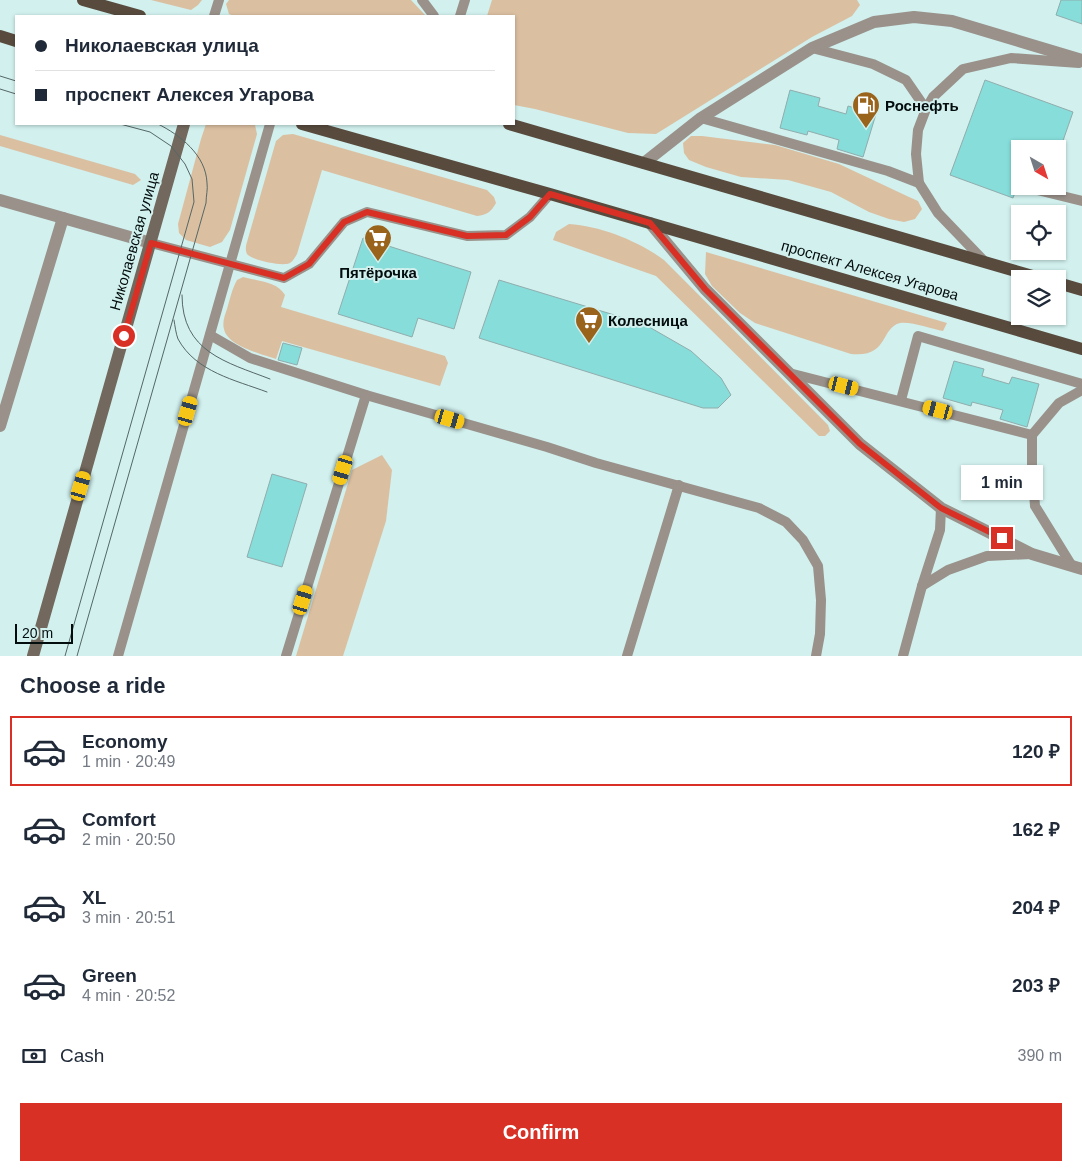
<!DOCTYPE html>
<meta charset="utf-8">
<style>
:root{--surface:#fff;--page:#f2f2f3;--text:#1f2937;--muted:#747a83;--line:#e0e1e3;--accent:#d93025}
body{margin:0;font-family:Helvetica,sans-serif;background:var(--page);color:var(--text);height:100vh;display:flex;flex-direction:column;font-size:19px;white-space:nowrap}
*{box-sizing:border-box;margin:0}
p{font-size:16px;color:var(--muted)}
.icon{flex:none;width:28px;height:28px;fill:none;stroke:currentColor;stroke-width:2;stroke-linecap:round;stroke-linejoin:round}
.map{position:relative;height:656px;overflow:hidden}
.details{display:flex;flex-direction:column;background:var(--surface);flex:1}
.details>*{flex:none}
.guide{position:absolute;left:15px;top:15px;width:500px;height:110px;border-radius:0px;box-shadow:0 1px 4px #0004;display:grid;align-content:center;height:110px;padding:0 20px;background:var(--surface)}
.needle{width:32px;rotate:141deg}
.fabs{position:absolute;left:1011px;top:140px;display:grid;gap:10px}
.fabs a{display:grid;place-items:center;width:55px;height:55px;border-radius:0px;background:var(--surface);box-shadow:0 1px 4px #0004;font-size:25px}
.scale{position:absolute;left:15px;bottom:12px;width:58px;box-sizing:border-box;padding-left:5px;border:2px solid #040d0d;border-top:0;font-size:14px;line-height:18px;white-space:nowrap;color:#040d0d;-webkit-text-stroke:4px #d1f0ee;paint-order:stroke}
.end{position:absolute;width:22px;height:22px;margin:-11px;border:6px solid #d93025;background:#fff;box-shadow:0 0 0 2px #fff}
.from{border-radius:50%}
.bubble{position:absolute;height:35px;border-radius:0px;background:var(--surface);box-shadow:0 1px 4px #0004;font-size:16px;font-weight:800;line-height:35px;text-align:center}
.car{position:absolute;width:15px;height:30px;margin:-15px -8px;border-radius:6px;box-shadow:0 0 4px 1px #0007;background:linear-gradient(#f5c518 24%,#345 0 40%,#f5c518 0 76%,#345 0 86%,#f5c518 0)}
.guide b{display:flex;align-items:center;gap:18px;height:48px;font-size:19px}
.guide b+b{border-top:1px solid var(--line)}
.guide i{width:12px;height:12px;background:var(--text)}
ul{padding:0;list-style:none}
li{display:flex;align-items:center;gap:15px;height:70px;margin:0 10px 8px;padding:0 10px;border:2px solid transparent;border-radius:0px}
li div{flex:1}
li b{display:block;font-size:19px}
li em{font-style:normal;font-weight:800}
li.current{border-color:var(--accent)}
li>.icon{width:45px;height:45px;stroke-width:1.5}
h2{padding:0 20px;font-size:22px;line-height:60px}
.pay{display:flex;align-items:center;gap:12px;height:55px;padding:0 20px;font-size:19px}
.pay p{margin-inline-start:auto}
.primary-button{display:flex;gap:10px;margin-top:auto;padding:10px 20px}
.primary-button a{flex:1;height:58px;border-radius:0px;background:var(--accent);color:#fff;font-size:20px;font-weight:800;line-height:58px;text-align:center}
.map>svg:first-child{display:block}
</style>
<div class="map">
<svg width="1082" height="656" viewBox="0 0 1082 656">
<rect width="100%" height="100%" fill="#d1f0ee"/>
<g fill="#dbbfa1">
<polygon points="151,0 202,0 198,5 191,10"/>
<polygon points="229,0 411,0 426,16 234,16 229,14 226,4"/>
<polygon points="492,0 857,0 860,5 852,16 812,37 656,134 628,133 535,109 514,105 514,16 487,16"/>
<polygon points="206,124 252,124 255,125 257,134 230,230 222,242 210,247 186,240 179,233 178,224 201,139"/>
<path d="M293 134 487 190 494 197 496 203C491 212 487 215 477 216L322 170 297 254C295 257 293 261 290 263 283 267 251 260 247 254 245 250 246 245 247 242L276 141 283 135Z"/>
<polygon points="0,135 135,174 141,180 133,185 0,146"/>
<polygon points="691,136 702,136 775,145 839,164 909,197 918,201 922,209 915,219 904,222 889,219 869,212 831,192 788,180 741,177 706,167 689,160 684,153 683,143"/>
<path d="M569 224C601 226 638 241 664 260L828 425 830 431 825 436H819L656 276 553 240 556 232Z"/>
<path d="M706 252 947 323 943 331C933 329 910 321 900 323 880 328 889 358 851 354L755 323 740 313 712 286 705 274Z"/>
<path d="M243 277C257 281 277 281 285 295L281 307 445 356 448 363 440 386 282 341 276 359C262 354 227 346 224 329 222 322 225 315 227 309 230 299 232 289 237 280Z"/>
<polygon points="382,455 392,470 386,521 343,656 296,656 352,470"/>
</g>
<g fill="#86ddda" stroke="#90adac">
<polygon points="1061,0 1082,0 1082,24 1056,15"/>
<polygon points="985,80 1073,112 1058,155 1058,149 1020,149 1020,179 1013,198 950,175"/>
<polygon points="790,90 820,98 818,106 846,114 848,106 876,114 863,157 837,149 839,140 808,131 807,135 780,128"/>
<polygon points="363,238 471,272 454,329 418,318 412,337 338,314"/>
<polygon points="499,280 644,324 691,351 721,378 731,395 718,408 703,408 479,338"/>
<polygon points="283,343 302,348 297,365 278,360"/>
<polygon points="954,361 984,369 982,376 1009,384 1012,377 1039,384 1027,427 1000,419 1003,410 972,402 971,406 943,398"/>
<polygon points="272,474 307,484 282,567 247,557"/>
</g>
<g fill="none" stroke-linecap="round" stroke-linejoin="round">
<g stroke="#99918a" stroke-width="10">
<polyline points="422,0 434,16"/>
<polyline points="214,16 219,0"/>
<polyline points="460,16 465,0"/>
<polyline points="812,48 873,64 906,80 926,109"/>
<polyline points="701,118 888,171 919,183"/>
<polyline points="1025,187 1082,201"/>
<polyline points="151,243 284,278 309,264 344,222 367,212 467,236 506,235 530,217 550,194"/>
<polyline points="985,262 938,213 919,183 916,154 918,130 926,109 933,97 963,69 1011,58 1079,63"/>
<polyline points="210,335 250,358 366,395 547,447 596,463 759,508 786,522 803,540 818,566 821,600 820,634 816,656"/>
<polyline points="789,373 1032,435"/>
<polyline points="901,400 918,336 1082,384"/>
<polyline points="1072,566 1035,506 1032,467 1032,435 1059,403 1082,390"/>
<polyline points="922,586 948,570 987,556 1031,554"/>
<polyline points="118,656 270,124"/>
<polyline points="286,656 366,395"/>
<polyline points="627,656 679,485"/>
<polyline points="903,656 922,586 940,530 941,508"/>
</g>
<g stroke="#99918a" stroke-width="12">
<polyline points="644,163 701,118 812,48 874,22 914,17 952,21 1082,60"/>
<polyline points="0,200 151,243"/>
<polyline points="650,223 705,289 860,444 941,508 1032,554 1082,569"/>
<polyline points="0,426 63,218"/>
</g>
<polyline stroke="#73685d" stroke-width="12" points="33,656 184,124"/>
<g stroke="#584b3e" stroke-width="12">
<polyline points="83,0 140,16"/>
<polyline points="0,36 16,41"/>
<polyline points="302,124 550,194 1082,349"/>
<polyline points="509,124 1043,279"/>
<polyline points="1058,283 1082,290"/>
</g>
<g stroke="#556766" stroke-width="1">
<polyline points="0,76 16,81"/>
<polyline points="0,89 16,94"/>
<path d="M182 295C182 352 226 362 270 379"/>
<path d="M174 320C175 326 176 334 178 339 196 372 235 380 267 392"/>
<polyline points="65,656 194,202 192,179 185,164 171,146 150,132 120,124"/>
<path d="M77 656 206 203C206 196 208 189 207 183 206 155 180 135 158 124"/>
</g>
</g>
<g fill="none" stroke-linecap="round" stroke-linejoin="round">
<polyline stroke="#d93025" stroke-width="6" points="124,336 151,243 284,278 309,264 344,222 367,212 467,236 506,235 530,217 550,194 650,223 705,289 860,444 941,508 1002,538"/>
</g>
<defs>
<g id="fuel-pin" transform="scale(1.4375)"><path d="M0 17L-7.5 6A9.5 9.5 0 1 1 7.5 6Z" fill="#99631b" stroke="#d1f0ee"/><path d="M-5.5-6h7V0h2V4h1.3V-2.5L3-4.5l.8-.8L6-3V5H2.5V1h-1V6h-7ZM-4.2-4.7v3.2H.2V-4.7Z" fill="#fff"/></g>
<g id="supermarket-pin" transform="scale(1.4375)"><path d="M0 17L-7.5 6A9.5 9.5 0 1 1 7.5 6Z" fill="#99631b" stroke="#d1f0ee"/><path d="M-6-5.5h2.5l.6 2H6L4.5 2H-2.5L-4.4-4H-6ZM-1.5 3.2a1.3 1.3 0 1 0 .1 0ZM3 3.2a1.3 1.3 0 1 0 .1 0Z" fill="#fff"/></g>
</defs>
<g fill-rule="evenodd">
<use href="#fuel-pin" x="866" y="105"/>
<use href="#supermarket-pin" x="378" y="238"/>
<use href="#supermarket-pin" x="589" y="320"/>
</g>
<g text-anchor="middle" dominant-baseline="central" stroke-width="4" stroke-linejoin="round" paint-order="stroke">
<g font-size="15" font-weight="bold" fill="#040d0d" stroke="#d1f0ee" text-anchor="start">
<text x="885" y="105">Роснефть</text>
<text x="378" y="272" text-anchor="middle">Пятёрочка</text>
<text x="608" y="320">Колесница</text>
</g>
<g font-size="15" fill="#040d0d" stroke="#d1f0ee">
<text transform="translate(134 241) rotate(-74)">Николаевская улица</text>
<text transform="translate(870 270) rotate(16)">проспект Алексея Угарова</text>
</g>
</g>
</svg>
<div class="fabs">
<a><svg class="needle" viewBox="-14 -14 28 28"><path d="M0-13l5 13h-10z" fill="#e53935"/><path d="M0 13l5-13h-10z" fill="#747a83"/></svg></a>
<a><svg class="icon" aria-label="locate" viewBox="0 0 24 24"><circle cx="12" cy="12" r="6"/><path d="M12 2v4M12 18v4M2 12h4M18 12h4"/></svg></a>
<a><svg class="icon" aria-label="layers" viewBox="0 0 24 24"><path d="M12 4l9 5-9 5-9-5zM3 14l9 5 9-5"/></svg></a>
</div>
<div class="scale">20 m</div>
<i class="end from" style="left:124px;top:336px"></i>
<i class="end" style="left:1002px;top:538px"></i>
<div class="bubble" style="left:961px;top:465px;width:82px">1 min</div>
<i class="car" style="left:844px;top:386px;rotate:104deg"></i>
<i class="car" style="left:938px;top:410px;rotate:285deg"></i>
<i class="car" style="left:188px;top:411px;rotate:16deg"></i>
<i class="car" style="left:450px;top:419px;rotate:106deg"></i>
<i class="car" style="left:343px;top:470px;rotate:197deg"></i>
<i class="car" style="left:81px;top:486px;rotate:16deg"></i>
<i class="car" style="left:303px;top:600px;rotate:17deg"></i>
<div class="guide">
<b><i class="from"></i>Николаевская улица</b>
<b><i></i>проспект Алексея Угарова</b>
</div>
</div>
<section class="details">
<h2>Choose a ride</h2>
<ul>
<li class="current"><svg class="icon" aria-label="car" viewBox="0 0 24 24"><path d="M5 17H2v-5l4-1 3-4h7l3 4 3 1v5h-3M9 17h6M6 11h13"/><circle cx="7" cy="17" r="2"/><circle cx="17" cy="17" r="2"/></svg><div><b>Economy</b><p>1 min · 20:49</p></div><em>120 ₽</em></li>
<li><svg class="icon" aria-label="car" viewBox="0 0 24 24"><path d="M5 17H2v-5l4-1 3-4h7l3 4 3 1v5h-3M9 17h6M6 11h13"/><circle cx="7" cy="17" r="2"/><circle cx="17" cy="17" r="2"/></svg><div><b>Comfort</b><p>2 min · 20:50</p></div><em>162 ₽</em></li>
<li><svg class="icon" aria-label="car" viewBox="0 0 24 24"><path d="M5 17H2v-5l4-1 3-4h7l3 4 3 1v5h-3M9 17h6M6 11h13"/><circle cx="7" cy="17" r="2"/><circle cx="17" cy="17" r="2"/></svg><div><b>XL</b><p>3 min · 20:51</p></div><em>204 ₽</em></li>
<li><svg class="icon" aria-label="car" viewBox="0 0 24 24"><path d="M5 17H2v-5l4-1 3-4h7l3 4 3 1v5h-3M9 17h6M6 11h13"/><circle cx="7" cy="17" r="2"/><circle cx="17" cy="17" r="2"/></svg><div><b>Green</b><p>4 min · 20:52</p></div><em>203 ₽</em></li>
</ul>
<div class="pay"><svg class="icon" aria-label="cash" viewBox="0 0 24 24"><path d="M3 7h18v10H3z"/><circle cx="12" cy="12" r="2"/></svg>Cash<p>390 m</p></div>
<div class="primary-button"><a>Confirm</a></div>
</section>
